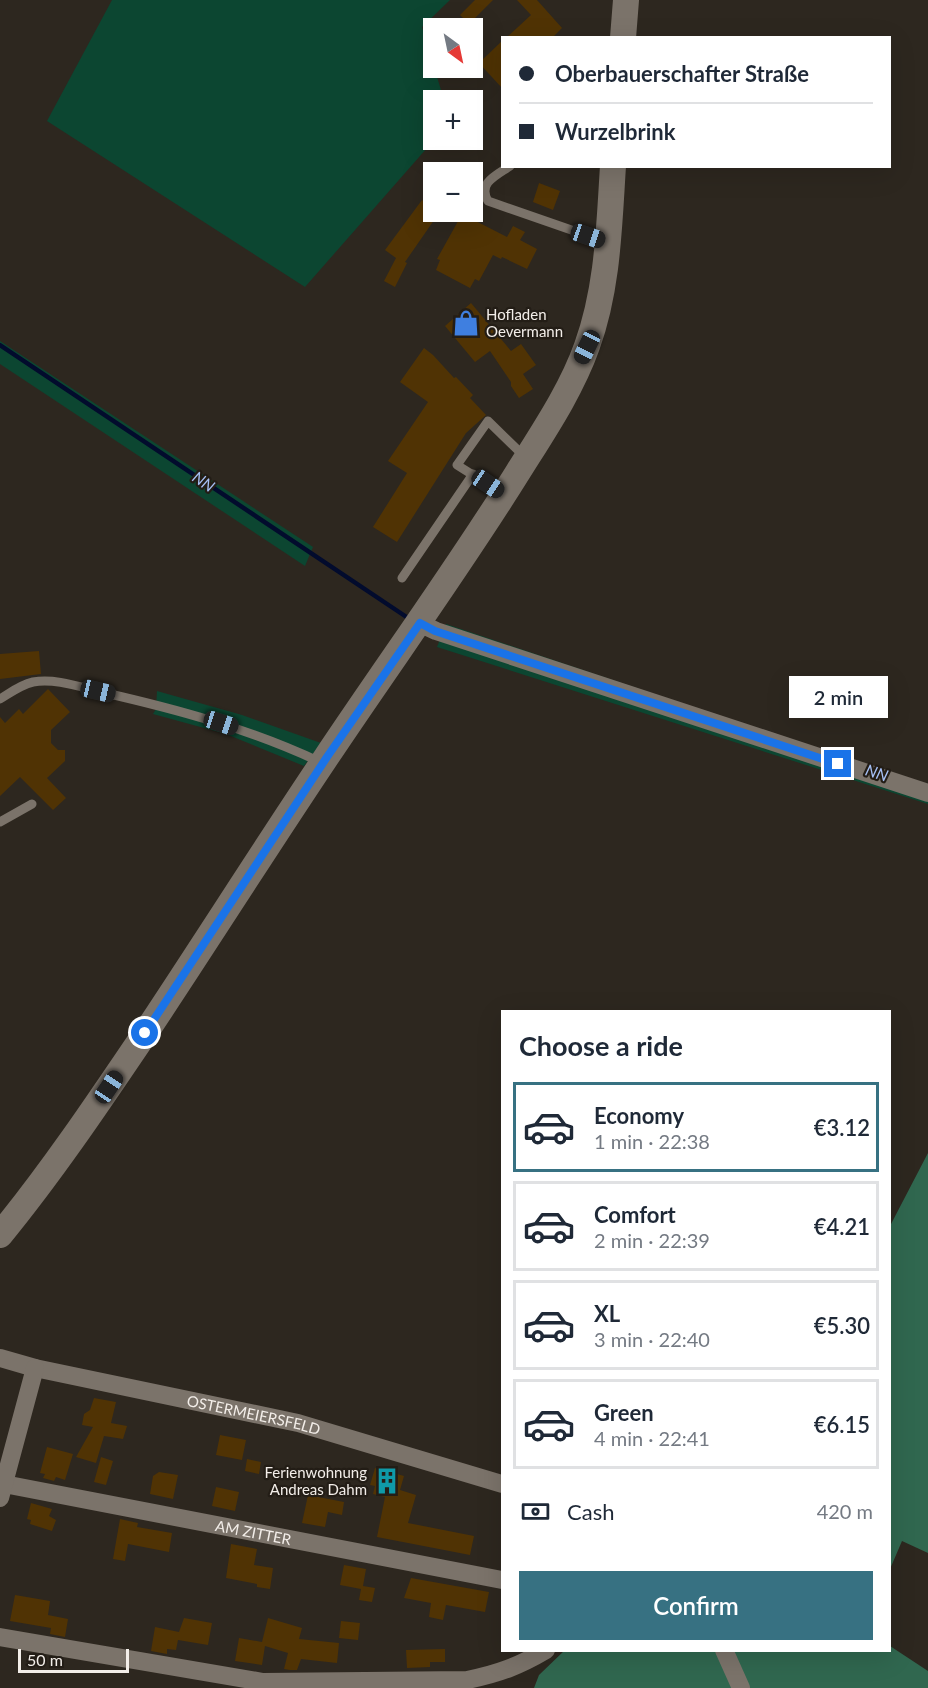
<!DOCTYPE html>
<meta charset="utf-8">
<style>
:root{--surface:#fff;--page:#f6f6f7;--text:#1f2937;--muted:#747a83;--line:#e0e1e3;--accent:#377182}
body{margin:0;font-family:Lato,sans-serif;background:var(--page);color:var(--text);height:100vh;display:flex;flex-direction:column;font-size:22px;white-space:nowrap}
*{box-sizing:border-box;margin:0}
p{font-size:20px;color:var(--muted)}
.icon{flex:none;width:33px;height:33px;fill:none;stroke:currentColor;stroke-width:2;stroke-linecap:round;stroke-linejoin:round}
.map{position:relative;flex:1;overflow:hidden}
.details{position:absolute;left:501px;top:1010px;width:390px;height:642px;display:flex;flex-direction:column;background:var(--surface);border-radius:0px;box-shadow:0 6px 24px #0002}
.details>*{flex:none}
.guide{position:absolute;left:501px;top:36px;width:390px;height:132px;border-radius:0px;box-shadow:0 6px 24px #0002;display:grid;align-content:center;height:132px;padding:0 18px;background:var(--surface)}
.needle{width:39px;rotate:147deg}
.controls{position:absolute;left:423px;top:18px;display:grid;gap:12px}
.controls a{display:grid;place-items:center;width:60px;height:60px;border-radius:0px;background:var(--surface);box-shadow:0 6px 24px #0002;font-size:30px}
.scale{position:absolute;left:18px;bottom:15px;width:111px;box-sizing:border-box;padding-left:6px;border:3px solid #f3eee9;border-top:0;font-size:16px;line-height:21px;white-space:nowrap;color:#f3eee9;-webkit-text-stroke:4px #231d16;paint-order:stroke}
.end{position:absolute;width:27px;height:27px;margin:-14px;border:8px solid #1a73e8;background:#fff;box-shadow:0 0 0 3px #fff}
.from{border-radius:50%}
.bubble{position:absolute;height:42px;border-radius:0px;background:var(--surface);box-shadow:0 6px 24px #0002;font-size:20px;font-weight:600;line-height:42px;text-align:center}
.car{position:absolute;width:18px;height:36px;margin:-18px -9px;border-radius:8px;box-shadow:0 0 4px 2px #0007;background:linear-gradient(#222 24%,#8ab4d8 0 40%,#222 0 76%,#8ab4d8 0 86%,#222 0)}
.guide b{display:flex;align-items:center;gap:21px;height:57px;font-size:22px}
.guide b+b{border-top:2px solid var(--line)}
.guide i{width:15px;height:15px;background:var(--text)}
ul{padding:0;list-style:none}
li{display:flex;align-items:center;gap:18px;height:90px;margin:0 12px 9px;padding:0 6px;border:3px solid var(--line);border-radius:0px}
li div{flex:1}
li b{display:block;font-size:22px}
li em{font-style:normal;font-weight:600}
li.on{border-color:var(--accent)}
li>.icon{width:54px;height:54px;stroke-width:1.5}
h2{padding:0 18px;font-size:27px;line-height:72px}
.pay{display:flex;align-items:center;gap:15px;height:66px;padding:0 18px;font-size:22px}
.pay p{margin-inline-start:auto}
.action{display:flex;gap:12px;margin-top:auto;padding:12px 18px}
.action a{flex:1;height:69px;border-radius:0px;background:var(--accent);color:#fff;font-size:24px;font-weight:600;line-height:69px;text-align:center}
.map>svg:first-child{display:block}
</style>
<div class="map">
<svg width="928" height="1688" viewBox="0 0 928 1688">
<rect width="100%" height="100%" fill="#2d271f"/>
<g fill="#0c4631">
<polygon points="112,0 450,0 422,27 444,100 434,100 434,140 305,287 47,121"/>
<polygon points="0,341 313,547 305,566 0,364"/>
<polygon points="446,624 928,786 928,804 437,647"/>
<polygon points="157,691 242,715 321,743 304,766 226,734 153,714 156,709"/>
</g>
<g fill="#30674f">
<polygon points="928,1153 928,1553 902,1541 890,1569 890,1226"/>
<polygon points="890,1646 928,1671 928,1688 534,1688 539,1675 565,1650 890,1650"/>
</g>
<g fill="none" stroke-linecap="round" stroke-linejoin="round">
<polyline stroke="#020b2d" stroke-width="4.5" points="0,345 408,618"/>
</g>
<g fill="#503304">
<polygon points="475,0 493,0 469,24 460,15"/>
<polygon points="517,0 537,0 562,28 552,38 506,38 531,15"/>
<polygon points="502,41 502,88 479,63"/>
<polygon points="539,183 560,191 553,210 533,202"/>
<polygon points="422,200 434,209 434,212 439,213 405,262 407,263 395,287 384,281 396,258 385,250"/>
<polygon points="462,214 507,237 513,226 525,232 520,240 537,249 527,269 502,257 501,259 493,255 479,281 475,279 470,288 436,270 440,260 437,259"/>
<polygon points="471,303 511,351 521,344 536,365 523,374 533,389 519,398 511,386 511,382 490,351 475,362 445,326"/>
<polygon points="424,348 433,355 454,378 456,377 473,395 470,398 486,415 466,433 397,542 373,527 407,473 388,461 428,402 400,382"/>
<polygon points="39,651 41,674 0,679 0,654"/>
<polygon points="48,689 70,712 51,730 51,743 58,750 65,750 65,761 47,778 66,798 53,810 20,777 0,796 0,717 5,723 19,709 23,714"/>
<polygon points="94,1398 116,1402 111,1423 127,1426 123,1439 104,1436 96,1463 76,1457 93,1427 82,1425 84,1414 90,1410"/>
<polygon points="220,1435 246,1440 242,1460 216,1455"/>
<polygon points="47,1447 73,1454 65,1480 56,1477 54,1481 43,1478 45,1474 40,1473"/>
<polygon points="101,1457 113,1461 106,1485 94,1482"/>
<polygon points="247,1459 261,1462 259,1474 245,1471"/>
<polygon points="375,1468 404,1476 400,1490 416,1495 408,1523 474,1536 470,1555 377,1537 385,1497 373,1494 375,1486 370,1485"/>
<polygon points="159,1472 178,1475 173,1499 150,1494 153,1476"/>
<polygon points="216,1487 239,1492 235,1511 212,1506"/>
<polygon points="308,1495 344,1502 342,1515 328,1512 325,1527 302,1523"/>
<polygon points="31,1503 52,1509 49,1516 56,1520 52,1531 30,1524 31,1520 27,1519"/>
<polygon points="120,1519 138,1523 137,1527 172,1533 169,1552 128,1544 125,1561 113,1559"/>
<polygon points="231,1544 257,1549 254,1565 273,1568 270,1589 257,1587 257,1584 226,1578"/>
<polygon points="344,1565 366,1569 363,1586 375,1588 372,1602 359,1600 361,1589 340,1585"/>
<polygon points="411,1578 489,1592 485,1612 446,1605 443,1620 429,1617 431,1603 404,1598"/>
<polygon points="15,1595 50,1601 48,1615 68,1619 65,1637 50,1634 51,1628 10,1621"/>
<polygon points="184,1618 212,1623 208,1645 178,1640 176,1650 167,1649 167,1654 151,1651 155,1627 179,1632"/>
<polygon points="268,1618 302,1628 299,1639 339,1643 337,1663 301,1659 297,1670 290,1670 284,1669 288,1653 265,1646 262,1665 235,1661 239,1638 262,1642"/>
<polygon points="341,1621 360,1623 358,1640 339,1638"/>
<polygon points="445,1649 445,1662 430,1662 430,1667 407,1668 406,1650"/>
</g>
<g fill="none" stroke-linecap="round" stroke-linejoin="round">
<g stroke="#7b736a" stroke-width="9">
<path d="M510 166C497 175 477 183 488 201L606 242"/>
<polyline points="503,494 457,465 488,421 525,457"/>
<polyline points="402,578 473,474"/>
<path d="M0 699C10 693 20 685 33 682 55 678 80 687 101 692 176 709 250 729 320 762"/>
<polyline points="0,822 32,804"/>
</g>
<g stroke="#7b736a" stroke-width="18">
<polyline points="419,623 436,631 928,793"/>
<path id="s1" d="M0 1358 35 1368 298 1423 502 1484"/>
<path id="s2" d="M4 1484 502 1580"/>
<polyline points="0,1498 35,1368"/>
<path d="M0 1637 263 1682 467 1680C498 1674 519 1666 546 1650"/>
<polyline points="724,1650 741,1688"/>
</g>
<g stroke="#7b736a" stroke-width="26">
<polyline points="623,38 626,0"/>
<path d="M0 1235C54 1169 102 1097 150 1026 209 937 266 847 325 759 389 663 457 570 518 472 543 432 571 391 587 346 608 288 609 227 613 166"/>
</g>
</g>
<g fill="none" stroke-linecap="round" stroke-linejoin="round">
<polyline stroke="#1a73e8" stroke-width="8" points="145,1033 327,757 420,623 435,631 838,764"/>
</g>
<defs>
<g id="shop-bare" transform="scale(2.07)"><path d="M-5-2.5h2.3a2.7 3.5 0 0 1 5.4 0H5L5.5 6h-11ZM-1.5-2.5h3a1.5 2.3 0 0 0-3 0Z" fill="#3f7fe0" stroke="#231d16" stroke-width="2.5" paint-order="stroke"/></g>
<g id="building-bare" transform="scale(2.07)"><path d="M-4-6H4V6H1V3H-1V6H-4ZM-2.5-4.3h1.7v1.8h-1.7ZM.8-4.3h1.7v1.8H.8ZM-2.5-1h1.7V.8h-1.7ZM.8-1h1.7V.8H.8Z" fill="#0f9aa8" stroke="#231d16" stroke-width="2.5" paint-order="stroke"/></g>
</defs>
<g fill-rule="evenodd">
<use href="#shop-bare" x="466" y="323"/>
<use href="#building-bare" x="387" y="1481"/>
</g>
<g text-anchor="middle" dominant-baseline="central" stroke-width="4.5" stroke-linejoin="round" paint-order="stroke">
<g font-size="15" fill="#f3eee9" stroke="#231d16" text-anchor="start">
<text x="486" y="314">Hofladen<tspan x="486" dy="17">Oevermann</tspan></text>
<text x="367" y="1472" text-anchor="end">Ferienwohnung<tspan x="367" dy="17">Andreas Dahm</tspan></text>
</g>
<g font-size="15" fill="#f3eee9" stroke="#231d16">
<text stroke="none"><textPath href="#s1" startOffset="260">OSTERMEIERSFELD</textPath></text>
<text stroke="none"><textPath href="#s2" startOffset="254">AM ZITTER</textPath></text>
</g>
<g font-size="16" font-style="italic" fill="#a6c0f5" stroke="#231d16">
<text transform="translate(204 481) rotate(34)">NN</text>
<text transform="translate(877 772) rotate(18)">NN</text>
</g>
</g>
</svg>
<div class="controls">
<a><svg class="needle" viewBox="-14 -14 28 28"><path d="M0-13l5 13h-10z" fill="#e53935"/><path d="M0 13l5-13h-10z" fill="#747a83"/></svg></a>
<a>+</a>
<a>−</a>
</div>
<div class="scale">50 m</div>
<i class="end from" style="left:145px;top:1033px"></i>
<i class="end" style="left:838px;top:764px"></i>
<div class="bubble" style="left:789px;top:676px;width:99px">2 min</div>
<i class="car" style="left:588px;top:236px;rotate:109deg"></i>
<i class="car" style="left:587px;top:347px;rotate:206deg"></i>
<i class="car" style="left:488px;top:484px;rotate:124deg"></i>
<i class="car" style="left:98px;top:691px;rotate:103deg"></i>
<i class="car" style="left:221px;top:723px;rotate:108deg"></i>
<i class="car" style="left:109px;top:1087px;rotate:34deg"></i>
<div class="guide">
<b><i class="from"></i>Oberbauerschafter Straße</b>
<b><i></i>Wurzelbrink</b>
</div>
<section class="details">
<h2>Choose a ride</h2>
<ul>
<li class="on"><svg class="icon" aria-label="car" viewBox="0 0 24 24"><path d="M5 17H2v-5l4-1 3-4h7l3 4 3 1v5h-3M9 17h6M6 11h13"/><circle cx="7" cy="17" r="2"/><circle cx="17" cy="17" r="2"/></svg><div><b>Economy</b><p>1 min · 22:38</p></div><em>€3.12</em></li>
<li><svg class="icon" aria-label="car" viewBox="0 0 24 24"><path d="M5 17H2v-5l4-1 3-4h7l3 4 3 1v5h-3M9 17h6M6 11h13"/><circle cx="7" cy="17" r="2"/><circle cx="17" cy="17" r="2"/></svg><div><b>Comfort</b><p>2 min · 22:39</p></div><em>€4.21</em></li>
<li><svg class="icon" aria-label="car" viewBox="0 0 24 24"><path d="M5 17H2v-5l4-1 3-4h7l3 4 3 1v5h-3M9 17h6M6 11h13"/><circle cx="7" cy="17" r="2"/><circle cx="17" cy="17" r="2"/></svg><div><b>XL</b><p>3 min · 22:40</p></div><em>€5.30</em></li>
<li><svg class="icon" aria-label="car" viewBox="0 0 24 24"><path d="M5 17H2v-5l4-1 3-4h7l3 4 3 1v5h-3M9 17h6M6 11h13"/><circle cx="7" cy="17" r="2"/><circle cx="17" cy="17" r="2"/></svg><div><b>Green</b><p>4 min · 22:41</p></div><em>€6.15</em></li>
</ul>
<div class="pay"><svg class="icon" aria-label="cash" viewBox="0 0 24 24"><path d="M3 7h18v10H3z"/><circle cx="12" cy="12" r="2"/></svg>Cash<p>420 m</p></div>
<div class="action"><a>Confirm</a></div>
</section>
</div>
